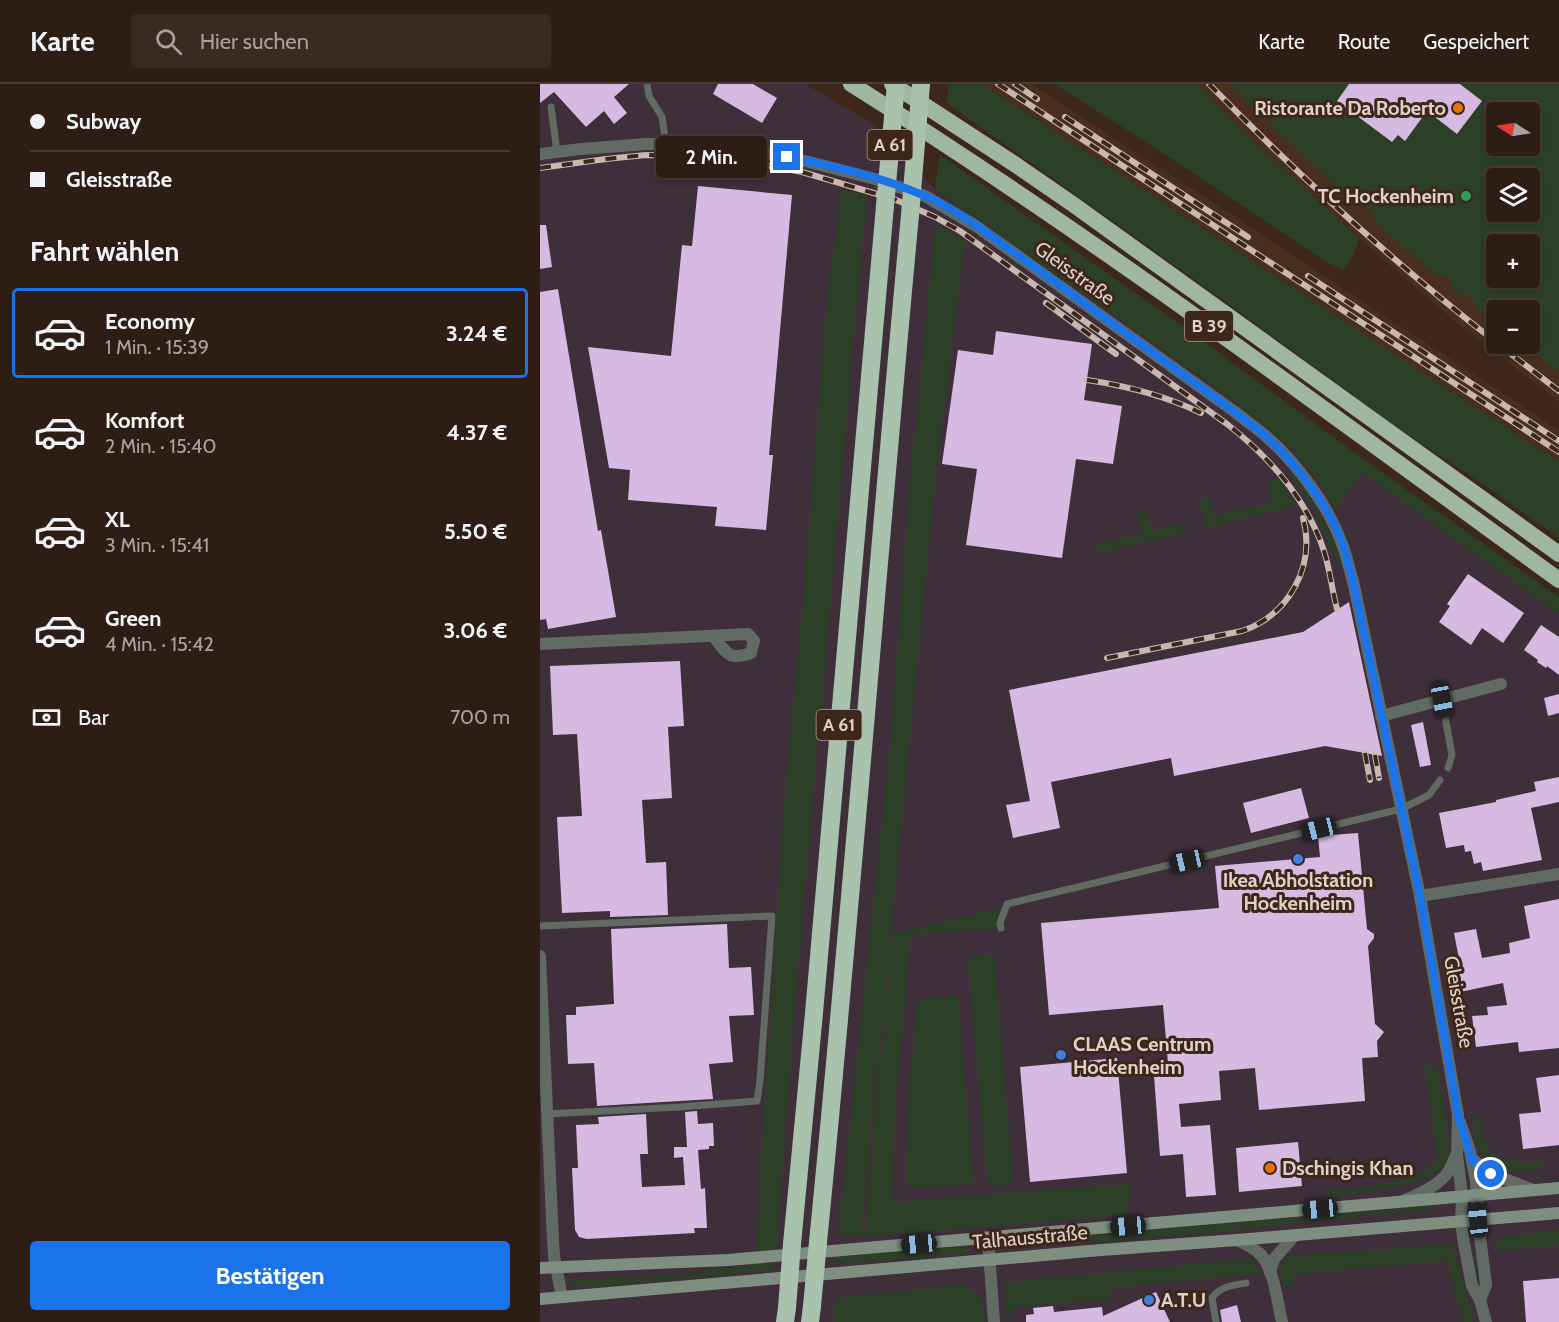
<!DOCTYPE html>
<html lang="de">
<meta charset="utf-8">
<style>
:root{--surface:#2e1d14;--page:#3a2a22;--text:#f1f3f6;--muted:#a7a2a0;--line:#493b34;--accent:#1a73e8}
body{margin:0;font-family:Cabin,sans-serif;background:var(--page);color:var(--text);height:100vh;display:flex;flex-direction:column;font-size:22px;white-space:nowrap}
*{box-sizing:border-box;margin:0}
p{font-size:20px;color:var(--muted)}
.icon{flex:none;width:33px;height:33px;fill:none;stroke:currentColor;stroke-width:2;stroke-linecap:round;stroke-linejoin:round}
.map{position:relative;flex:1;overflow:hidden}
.drawer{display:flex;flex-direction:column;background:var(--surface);width:540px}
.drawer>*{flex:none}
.top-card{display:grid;align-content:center;height:132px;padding:0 30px;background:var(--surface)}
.needle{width:39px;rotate:282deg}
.controls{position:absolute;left:946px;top:18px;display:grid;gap:12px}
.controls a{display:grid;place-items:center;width:54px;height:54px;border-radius:6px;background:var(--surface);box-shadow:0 3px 9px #0003,0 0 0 2px var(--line);font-size:30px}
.end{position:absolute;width:27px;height:27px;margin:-14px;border:8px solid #1a73e8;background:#fff;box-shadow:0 0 0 3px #fff}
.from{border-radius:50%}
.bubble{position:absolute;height:42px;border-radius:6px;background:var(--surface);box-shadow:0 3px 9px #0003,0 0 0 2px var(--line);font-size:20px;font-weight:700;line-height:42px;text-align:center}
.car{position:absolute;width:18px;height:36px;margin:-18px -9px;border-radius:8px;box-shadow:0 0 4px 2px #0007;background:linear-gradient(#222 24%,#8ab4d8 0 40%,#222 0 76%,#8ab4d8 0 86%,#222 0)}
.top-card b{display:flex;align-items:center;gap:21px;height:57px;font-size:22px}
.top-card b+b{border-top:2px solid var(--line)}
.top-card i{width:15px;height:15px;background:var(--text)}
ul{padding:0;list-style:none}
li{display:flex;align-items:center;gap:18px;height:90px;margin:0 12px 9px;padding:0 18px;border:3px solid transparent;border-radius:6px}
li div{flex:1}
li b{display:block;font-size:22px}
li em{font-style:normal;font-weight:700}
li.current{border-color:var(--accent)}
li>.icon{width:54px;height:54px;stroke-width:1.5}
h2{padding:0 30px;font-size:27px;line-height:72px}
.pay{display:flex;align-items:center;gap:15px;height:66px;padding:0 30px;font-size:22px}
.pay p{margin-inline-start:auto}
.primary-button{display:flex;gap:12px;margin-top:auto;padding:12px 30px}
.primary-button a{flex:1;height:69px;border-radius:6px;background:var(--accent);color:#fff;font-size:24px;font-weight:700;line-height:69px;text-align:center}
header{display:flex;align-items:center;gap:36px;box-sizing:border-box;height:84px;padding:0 30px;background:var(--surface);border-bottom:2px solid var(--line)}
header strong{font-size:28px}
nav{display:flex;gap:33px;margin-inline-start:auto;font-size:21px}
.search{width:420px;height:54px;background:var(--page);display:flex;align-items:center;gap:15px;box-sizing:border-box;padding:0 21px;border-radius:6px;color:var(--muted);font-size:22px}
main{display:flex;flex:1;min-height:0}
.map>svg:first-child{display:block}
</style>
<header>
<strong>Karte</strong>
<div class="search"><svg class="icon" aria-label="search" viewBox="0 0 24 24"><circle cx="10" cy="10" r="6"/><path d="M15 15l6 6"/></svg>Hier suchen</div>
<nav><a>Karte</a><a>Route</a><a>Gespeichert</a></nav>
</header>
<main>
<section class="drawer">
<div class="top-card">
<b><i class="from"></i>Subway</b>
<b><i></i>Gleisstraße</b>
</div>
<h2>Fahrt wählen</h2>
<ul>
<li class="current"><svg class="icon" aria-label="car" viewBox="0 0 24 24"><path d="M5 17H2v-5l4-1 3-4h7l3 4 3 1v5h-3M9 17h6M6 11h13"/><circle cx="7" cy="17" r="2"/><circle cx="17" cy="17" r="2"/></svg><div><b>Economy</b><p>1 Min. · 15:39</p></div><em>3.24 €</em></li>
<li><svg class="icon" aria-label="car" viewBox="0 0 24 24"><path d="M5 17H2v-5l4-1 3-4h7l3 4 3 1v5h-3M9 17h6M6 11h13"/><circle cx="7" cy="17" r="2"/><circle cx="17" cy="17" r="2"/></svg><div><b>Komfort</b><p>2 Min. · 15:40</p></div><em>4.37 €</em></li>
<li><svg class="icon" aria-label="car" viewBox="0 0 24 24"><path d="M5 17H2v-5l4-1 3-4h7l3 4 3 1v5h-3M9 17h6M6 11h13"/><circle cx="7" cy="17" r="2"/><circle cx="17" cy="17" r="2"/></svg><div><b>XL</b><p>3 Min. · 15:41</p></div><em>5.50 €</em></li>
<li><svg class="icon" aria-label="car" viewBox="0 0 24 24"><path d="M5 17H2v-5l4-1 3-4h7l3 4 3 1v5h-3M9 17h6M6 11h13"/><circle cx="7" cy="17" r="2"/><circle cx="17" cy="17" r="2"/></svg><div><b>Green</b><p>4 Min. · 15:42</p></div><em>3.06 €</em></li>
</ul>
<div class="pay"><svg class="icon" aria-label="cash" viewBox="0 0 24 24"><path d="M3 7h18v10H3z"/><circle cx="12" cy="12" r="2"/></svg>Bar<p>700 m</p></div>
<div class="primary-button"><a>Bestätigen</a></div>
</section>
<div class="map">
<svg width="1019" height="1238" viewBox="0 0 1019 1238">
<rect width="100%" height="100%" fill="#3d271a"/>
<g fill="#492d1d">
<polygon points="443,0 492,0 747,167 1019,346 1019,378"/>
<polygon points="657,0 689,0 723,34 730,34 731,42 816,121 824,121 835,131 835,138 911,197 912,204 919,210 926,210 933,215 934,223 957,240 957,260 982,260 1019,289 1019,318 911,234 810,147 711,55"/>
</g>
<polygon fill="#3e2f3b" points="0,0 265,0 332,39 395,105 677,304 752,365 779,397 796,424 822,389 1019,530 1019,1238 0,1238"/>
<g fill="#2b4027" fill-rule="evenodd">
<polygon points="409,0 443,0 1019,378 1019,454 940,398 862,347 679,213 407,19"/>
<polygon points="515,0 657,0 711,55 819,154 813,172 804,186 787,178 609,60"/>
<path d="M689 0H1019V289L982 260H990V226H957V240L934 223 933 215 926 210 919 211 912 204 911 197 903 191H896L835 138V131L824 121H816L731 42 730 34H723ZM957 28H990V62H957ZM957 94H990V128H957ZM957 160H990V194H957Z"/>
<polygon points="400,71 645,244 826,377 1019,513 1019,530 822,389 796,425 779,397 752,365 677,304 395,105"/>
<polygon points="302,105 327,112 322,162 254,929 236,1172 217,1174 221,1069 244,719 260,554 287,217"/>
<polygon points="395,141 407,146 425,158 397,380 321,1153 298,1151 351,654 373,355 377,337"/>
<path d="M749 391H752L757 394C776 422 792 450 803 482L800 484 771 421Z"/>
<polygon points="740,395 756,421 666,444 659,415 669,413 674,432 732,418 727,399"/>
<polygon points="607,428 612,447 645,439 647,448 556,470 554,461 602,450 597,430"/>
<polygon points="459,825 461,844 371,851 355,1025 352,1118 589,1100 589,1124 584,1131 324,1153 352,850"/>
<polygon points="454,869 473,1096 468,1102 453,1103 447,1097 428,877 433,871"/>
<polygon points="417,912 434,1099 432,1101 372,1105 365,1099 369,1009 377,917 380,915"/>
<path d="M886 979 893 981 900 989 909 1067 908 1074 901 1084 890 1093 881 1097 850 1104 786 1114 785 1108C820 1103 872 1102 898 1076L884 981Z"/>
<path d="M940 1031C941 1039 942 1048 944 1055 954 1080 981 1079 1002 1076L1003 1085C997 1086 990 1088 984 1088 966 1087 945 1080 937 1061 933 1053 933 1042 932 1033Z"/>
<polygon points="895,1122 896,1126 802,1134 698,1146 531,1160 550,1151"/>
<polygon points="1019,1146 1019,1162 955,1167 958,1156 966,1152"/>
<path d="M912 1160 934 1238H923L907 1177 754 1190 755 1200 742 1203C740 1190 739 1183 746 1172Z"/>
<polygon points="419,1163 429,1163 430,1167 429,1169 294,1180 295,1173"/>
<polygon points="711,1175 721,1189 570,1204 571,1215 476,1222 471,1226 470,1235 466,1237 466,1198"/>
<polygon points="234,1178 234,1185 65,1202 48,1203 29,1200 30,1196 139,1191"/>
<path d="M421 1201C425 1203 428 1203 431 1205 441 1211 444 1227 445 1238H293L295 1214Z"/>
</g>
<g fill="#d6bae2">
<polygon points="0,0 89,0 74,13 87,29 74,40 64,27 46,43 14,8 0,19"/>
<polygon points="178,0 213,0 237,14 222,39 173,10"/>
<polygon points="809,0 920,0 942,17 917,50 887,27 865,57 858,51 852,58 797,17"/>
<polygon points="158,102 252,111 229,371 233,371 226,446 175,442 177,423 88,416 90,386 69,384 48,263 131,272 142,161 152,162"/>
<polygon points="0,141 6,141 12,183 0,185"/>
<polygon points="18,205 58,447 61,446 76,533 8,545 6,535 0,536 0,208"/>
<polygon points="456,247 552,260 544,316 582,322 573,380 536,375 522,474 426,461 437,385 402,380 418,266 453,271"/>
<polygon points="928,490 984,529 963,559 942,544 931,561 899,538 910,522 907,520"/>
<polygon points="809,518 842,672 785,662 634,692 631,674 511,698 520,744 473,754 466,721 490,717 469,606 763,548"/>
<polygon points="1001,541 1019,553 1019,591 1007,582 1006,584 997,578 998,576 984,566"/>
<polygon points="140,577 144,642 128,643 132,714 102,716 106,779 126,778 128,831 70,833 70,827 22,829 17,733 42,732 37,650 13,651 10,582"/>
<polygon points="1019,610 1019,629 1008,632 1004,614"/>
<polygon points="883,638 891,681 880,683 871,641"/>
<polygon points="1019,693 1019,718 991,724 1002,776 943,787 941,778 934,780 931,767 925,768 924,761 906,764 899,729 956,718 956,716 996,707 994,698"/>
<polygon points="761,704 769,734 711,749 703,719"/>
<polygon points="818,749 827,845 834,850 834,854 828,862 835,940 844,948 837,957 838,973 822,974 825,1017 719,1026 715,984 679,987 681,1016 639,1020 641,1043 670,1041 676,1111 646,1113 643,1070 620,1072 614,992 629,991 623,921 509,931 501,839 679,824 675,782 780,773 778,752"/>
<polygon points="1019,815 1019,964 979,968 978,958 936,963 932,932 948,931 947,923 967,921 963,899 920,908 916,886 921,885 914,849 936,845 942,874 970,869 969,859 990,854 984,822"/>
<polygon points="187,840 189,884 211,883 214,931 189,932 193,978 169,980 173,1015 57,1022 54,979 28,980 26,931 36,931 36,923 74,920 71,845"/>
<polygon points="577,974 587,1089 490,1098 480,983"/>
<polygon points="1019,991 1019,1061 983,1065 979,1030 1001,1028 996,994"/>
<polygon points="157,1027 158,1040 173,1039 174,1062 169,1062 169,1065 158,1066 161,1105 165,1104 167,1144 154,1144 155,1149 47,1155 39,1153 35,1146 32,1084 38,1084 36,1041 59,1040 58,1033 106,1030 108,1070 100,1070 102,1103 145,1101 143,1073 134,1074 134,1063 147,1063 145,1028"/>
<polygon points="758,1058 762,1102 699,1108 696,1064"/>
<polygon points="1019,1194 1019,1238 986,1238 983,1197"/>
<polygon points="616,1208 630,1238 486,1238 486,1231 494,1230 493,1224 513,1222 514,1228 562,1223 563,1232"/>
<polygon points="697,1221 701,1238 682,1238 680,1226"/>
</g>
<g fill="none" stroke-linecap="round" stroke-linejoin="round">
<g stroke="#616b63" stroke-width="7">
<polyline points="107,0 109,12 122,33 126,60"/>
<polyline points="11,23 17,68"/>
<polyline points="902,616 912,671 908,684"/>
<polyline points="0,842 232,832 220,996 217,1017 140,1023 7,1030"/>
<polyline points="461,844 460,839 467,820 861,725 889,711 900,696"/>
<path d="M676 1238 672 1214C679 1203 693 1201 706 1199"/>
</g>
<g stroke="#616b63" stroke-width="12">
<path d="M0 70 41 65 106 60H151L212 66 265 77 335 95 385 112 436 142 695 328C706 337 718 345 728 354 757 380 787 420 801 457 806 469 809 484 813 497L880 812 918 1031 917 1070 922 1113 921 1138 923 1154 932 1202 940 1216 946 1238"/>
<path d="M0 560 208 550 214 557 211 569C188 577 187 569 173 552"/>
<polyline points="841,632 961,600"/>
<polyline points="880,812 1019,790"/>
<polyline points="0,872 13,1156 14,1172 22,1213"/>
<polyline points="920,1038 930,1067 936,1097 938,1136 946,1201 940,1216"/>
<polyline points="932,1075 951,1090 994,1106"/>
<path d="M863 1117C877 1111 894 1104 905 1092 910 1086 913 1079 916 1071"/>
<polyline points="448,1154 454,1238"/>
<path d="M697 1156C706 1160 716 1165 722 1172 735 1190 737 1217 742 1238"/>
<polyline points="730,1188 734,1175 755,1151"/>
</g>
<g stroke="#7e8e81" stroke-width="12">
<polyline points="0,1184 188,1176 1019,1104"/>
<polyline points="0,1215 561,1166 697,1156 1019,1129"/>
</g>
<g stroke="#9eb6a2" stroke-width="16">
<path d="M311 0C555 153 786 327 1019 496"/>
<polyline points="352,0 476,81 534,121 1019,470"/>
</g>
<g stroke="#a8c2ad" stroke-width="18">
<path d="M278 1158C312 816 338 473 370 131"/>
<polyline points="252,1160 274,929 345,122"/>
<polyline points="245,1238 247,1224"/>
<polyline points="270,1238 272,1222"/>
</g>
<g stroke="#c8b8b0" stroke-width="6">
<g id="rail">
<polyline points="458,0 1019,368"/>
<polyline points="475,0 497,15"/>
<path d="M669 0C759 92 855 180 957 259"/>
<polyline points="525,33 708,153"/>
<path d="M0 84 66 75 106 71 173 73 197 76 262 88 354 115 395 133 420 147 687 340C729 373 767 415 784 467 790 486 792 506 797 525"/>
<polyline points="768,192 1019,357"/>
<polyline points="506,219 576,270"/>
<polyline points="958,260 1019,307"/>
<path d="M547 296C587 302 624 311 661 329"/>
<path d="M567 574 702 547C749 531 776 482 763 434"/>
<polyline points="825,669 830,696"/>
<polyline points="835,671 839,694"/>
</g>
</g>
<use href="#rail" stroke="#3d271a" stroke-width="4" stroke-dasharray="11" stroke-linecap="butt"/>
<g stroke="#a8c2ad" stroke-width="18">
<polyline points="345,122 356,0"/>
<polyline points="370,131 381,0"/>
<polyline points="272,1222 278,1158"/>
<polyline points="247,1224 252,1160"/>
</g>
</g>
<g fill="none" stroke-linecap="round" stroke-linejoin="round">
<path stroke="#1a73e8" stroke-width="8" d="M247 73C291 81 344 94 385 112 403 119 420 131 436 141L695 328C706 337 718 345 728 354 757 381 787 420 801 456 806 469 809 484 813 497L880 812 918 1031 932 1076 951 1090"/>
</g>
<g fill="#e8710a" stroke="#3d271a" stroke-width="2">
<circle cx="918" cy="24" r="6"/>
<circle cx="730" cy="1084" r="6"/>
</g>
<circle fill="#2e9e5b" stroke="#3d271a" stroke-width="2" cx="926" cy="112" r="6"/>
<g fill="#3f7fe0" stroke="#3d271a" stroke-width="2">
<circle cx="758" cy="775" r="6"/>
<circle cx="521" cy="971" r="6"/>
<circle cx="609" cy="1216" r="6"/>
</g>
<g text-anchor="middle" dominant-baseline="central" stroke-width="6" stroke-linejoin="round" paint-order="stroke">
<g fill="#3d271a" stroke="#ae9d94" stroke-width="1.5">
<rect x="327.5" y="46" width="45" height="30" rx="4.5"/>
<rect x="645" y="227" width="48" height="30" rx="4.5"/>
<rect x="276.5" y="626" width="45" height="30" rx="4.5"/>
</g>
<g font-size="18" font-weight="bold" fill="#dfd0c8">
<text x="350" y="61">A 61</text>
<text x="669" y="242">B 39</text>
<text x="299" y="641">A 61</text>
</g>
<g font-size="20" font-weight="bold" fill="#dfd0c8" stroke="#3d271a" text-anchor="start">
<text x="906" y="24" text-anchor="end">Ristorante Da Roberto</text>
<text x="914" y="112" text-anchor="end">TC Hockenheim</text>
<text x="758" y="796" text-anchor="middle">Ikea Abholstation<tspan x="758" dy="23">Hockenheim</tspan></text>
<text x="533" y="960">CLAAS Centrum<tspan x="533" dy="23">Hockenheim</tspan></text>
<text x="742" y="1084">Dschingis Khan</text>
<text x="621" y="1216">A.T.U</text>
</g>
<g font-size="20" fill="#dfd0c8" stroke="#3d271a">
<text transform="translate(535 189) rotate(36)">Gleisstraße</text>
<text transform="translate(919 918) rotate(80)">Gleisstraße</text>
<text transform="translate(490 1153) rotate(-5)">Talhausstraße</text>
</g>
</g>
</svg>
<div class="controls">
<a><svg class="needle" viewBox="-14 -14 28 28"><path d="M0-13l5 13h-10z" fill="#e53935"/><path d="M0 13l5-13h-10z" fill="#a7a2a0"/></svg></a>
<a><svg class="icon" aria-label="layers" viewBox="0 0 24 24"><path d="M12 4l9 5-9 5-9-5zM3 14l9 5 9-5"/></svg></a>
<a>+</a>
<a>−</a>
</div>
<i class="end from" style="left:951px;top:1090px"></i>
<i class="end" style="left:247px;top:73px"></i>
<div class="bubble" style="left:116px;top:52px;width:111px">2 Min.</div>
<i class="car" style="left:902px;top:616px;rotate:169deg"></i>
<i class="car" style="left:779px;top:745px;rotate:256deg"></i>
<i class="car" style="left:647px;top:777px;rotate:257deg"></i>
<i class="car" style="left:780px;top:1125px;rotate:265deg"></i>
<i class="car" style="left:938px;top:1136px;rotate:354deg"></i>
<i class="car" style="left:588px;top:1142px;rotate:265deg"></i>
<i class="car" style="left:379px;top:1160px;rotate:265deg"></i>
</div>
</main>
